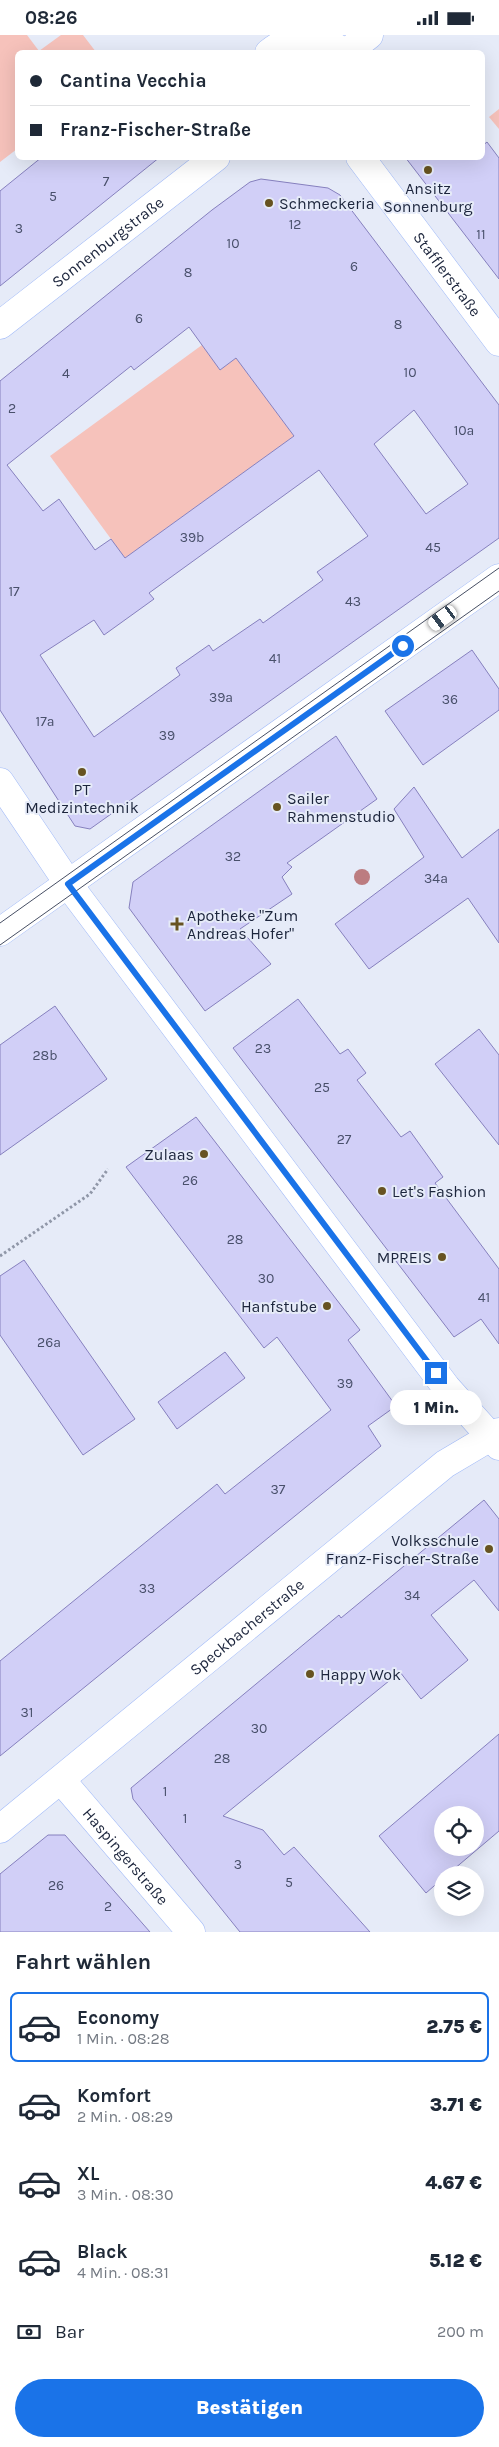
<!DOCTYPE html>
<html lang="de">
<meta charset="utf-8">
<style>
:root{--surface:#fff;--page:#f6f6f7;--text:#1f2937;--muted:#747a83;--line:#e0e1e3;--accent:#1a73e8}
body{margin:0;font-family:Karla,sans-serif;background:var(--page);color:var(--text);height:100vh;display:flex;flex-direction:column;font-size:19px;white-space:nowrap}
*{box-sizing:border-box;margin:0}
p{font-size:16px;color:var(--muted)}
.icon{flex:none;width:28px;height:28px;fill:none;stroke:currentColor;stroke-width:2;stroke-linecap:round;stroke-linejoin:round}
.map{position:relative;height:1897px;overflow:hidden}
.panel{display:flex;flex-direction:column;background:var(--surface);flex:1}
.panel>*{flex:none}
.hud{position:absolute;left:15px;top:15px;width:470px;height:110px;border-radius:8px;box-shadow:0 5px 20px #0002;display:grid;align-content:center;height:110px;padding:0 15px;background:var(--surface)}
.fabs{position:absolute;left:434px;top:1771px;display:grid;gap:10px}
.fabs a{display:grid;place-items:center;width:50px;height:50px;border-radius:50%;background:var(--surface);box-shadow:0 5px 20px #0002;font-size:25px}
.end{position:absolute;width:22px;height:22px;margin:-11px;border:6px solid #1a73e8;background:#fff;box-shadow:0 0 0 2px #fff}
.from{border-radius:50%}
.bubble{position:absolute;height:35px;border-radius:18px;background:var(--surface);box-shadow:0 5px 20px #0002;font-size:16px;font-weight:800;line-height:35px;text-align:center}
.car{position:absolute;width:15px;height:30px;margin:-15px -8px;border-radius:6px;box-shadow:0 0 4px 1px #0007;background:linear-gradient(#fff 24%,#345 0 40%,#fff 0 76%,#345 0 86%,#fff 0)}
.hud b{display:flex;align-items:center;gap:18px;height:48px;font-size:19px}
.hud b+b{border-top:1px solid var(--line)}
.hud i{width:12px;height:12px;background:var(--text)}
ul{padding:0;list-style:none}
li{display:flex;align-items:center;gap:15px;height:70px;margin:0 10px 8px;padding:0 5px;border:2px solid transparent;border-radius:8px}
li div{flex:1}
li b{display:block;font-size:19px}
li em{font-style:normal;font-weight:800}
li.active{border-color:var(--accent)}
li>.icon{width:45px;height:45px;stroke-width:1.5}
h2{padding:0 15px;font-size:22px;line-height:60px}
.pay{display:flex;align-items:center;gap:12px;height:55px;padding:0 15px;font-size:19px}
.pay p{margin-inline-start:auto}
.cta{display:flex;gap:10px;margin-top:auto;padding:10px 15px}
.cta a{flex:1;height:58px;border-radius:30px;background:var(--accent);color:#fff;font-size:20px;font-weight:800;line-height:58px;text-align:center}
.status{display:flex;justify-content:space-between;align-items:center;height:35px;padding:0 25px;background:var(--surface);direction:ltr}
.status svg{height:14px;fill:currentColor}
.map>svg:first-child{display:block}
</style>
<div class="status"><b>08:26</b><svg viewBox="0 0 49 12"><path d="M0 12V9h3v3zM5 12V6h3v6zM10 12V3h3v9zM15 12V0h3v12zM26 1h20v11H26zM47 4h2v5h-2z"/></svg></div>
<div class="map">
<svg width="499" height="1897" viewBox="0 0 499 1897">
<rect width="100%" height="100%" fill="#e6ebf8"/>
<g fill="#f6c2bb">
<polygon points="0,0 27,0 39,16 61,0 83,0 96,17 18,18 17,114 0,127"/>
<polygon points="499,74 499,94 489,82"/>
<polygon points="202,310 220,335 236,323 294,401 125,523 50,421"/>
</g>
<g fill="#d1cff7" stroke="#8680be" fill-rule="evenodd">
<polygon points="487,107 499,123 499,244 405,122 482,122 482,111"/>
<polygon points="42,122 160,122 0,251 0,156"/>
<path d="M261 144 328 153 340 160 499 370V503L90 794 75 791 0 675V346L212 175 250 147ZM189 292 220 335 236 323 294 401 125 523 111 504 95 515 59 464 43 476 7 430 131 331 134 335ZM414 375 468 449 426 479 374 409ZM319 435 368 501 317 537 323 545 263 588 260 584 213 616 209 610 176 633 180 640 94 702 40 620 94 585 104 600 154 564 149 558Z"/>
<polygon points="472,615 499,654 499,675 423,730 385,676"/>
<polygon points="336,701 377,764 287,828 292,832 282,842 292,859 240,894 271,929 205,976 129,873 133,847"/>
<polygon points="414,752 462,823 499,794 499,908 468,863 369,934 335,889 424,822 394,774"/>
<polygon points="298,964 340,1019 348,1014 366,1038 357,1045 401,1102 410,1096 443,1142 435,1148 499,1234 499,1309 481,1284 454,1302 233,1013"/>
<polygon points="55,971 107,1044 0,1120 0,1010"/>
<polygon points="479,994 499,1020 499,1110 435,1029"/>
<polygon points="196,1082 360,1295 348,1305 396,1371 368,1391 381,1411 0,1721 0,1626 217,1449 225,1459 331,1375 277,1302 264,1313 126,1132"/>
<polygon points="24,1225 135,1384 83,1420 0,1300 0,1241"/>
<polygon points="225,1317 245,1343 177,1394 158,1367"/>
<polygon points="484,1465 499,1484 499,1576 474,1545 431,1580 468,1625 421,1664 400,1637 223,1781 263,1795 284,1820 294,1812 370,1897 240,1897 133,1764 131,1753 339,1580 341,1583"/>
<path d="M499 1699V1796L447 1840H442V1844L426 1858 379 1801ZM442 1780H475V1812H442Z"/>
<polygon points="48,1800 65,1800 150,1897 0,1897 0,1839"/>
</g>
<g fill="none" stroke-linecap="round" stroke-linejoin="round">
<g stroke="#a1baf8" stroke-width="29">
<g id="street">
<path d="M269 18C290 0 322 0 344 18"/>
<polyline points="346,18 369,0"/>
<path id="s1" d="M360 122 499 307"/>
<path id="s2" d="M0 290 216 122"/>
<polyline points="0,747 74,857 446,1352 499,1411"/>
<path id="s3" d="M61 1745 191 1897"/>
<path id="s4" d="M0 1794 445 1429 499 1397"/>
</g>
</g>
<g stroke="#a1baf8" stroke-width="29">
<polyline id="secondary" points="0,897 499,543"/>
</g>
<polyline stroke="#9097a8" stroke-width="3" stroke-dasharray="2.5 2.5" stroke-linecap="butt" points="0,1221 90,1159 108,1134"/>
<use href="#street" stroke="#fff" stroke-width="28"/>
<use href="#secondary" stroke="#fff" stroke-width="28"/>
<g stroke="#474f64" stroke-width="1">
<polyline points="0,888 499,533"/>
<polyline points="0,910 499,556"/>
</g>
</g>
<circle fill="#bc7c80" cx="362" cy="842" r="8"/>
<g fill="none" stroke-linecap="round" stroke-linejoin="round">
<polyline stroke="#1a73e8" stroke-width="6" points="403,611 68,849 436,1338"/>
</g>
<g fill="#675321" stroke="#e6ebf8" stroke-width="2">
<circle cx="428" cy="135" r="5"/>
<circle cx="269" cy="168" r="5"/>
<circle cx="82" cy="737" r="5"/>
<circle cx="277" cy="772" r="5"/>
<path d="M174.5 881.5h5v5h5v5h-5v5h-5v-5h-5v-5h5z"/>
<circle cx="204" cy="1119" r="5"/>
<circle cx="382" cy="1156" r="5"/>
<circle cx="442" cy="1222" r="5"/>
<circle cx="327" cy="1271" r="5"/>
<circle cx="489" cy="1514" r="5"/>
<circle cx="310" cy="1639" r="5"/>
</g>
<g text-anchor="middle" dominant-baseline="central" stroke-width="4" stroke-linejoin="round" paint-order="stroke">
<g font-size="14" fill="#49506b">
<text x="106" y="146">7</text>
<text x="53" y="161">5</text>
<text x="295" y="189">12</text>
<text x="19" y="193">3</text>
<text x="481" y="199">11</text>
<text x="233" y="208">10</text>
<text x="354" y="231">6</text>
<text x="188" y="237">8</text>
<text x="139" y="283">6</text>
<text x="398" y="289">8</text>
<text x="410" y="337">10</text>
<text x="66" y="338">4</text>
<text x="12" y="373">2</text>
<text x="464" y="395">10a</text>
<text x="192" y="502">39b</text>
<text x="433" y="512">45</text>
<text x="14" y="556">17</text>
<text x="353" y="566">43</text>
<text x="275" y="623">41</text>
<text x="221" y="662">39a</text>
<text x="450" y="664">36</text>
<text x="45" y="686">17a</text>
<text x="167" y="700">39</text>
<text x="233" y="821">32</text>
<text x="436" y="843">34a</text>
<text x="263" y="1013">23</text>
<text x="45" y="1020">28b</text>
<text x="322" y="1052">25</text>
<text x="344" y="1104">27</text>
<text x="190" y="1145">26</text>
<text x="235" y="1204">28</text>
<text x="266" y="1243">30</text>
<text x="484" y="1262">41</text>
<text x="49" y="1307">26a</text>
<text x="345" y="1348">39</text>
<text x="278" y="1454">37</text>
<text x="147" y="1553">33</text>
<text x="412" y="1560">34</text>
<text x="27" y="1677">31</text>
<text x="259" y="1693">30</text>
<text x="222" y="1723">28</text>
<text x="165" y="1756">1</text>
<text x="185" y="1783">1</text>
<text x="238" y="1829">3</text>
<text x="289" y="1847">5</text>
<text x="56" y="1850">26</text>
<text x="108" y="1871">2</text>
</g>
<g font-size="16" fill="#1c253c" stroke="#e6ebf8" text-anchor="start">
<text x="428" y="153" text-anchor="middle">Ansitz<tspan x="428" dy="18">Sonnenburg</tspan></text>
<text x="279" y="168">Schmeckeria</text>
<text x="82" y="754" text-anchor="middle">PT<tspan x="82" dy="18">Medizintechnik</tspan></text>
<text x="287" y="763">Sailer<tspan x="287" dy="18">Rahmenstudio</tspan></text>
<text x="187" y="880">Apotheke "Zum<tspan x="187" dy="18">Andreas Hofer"</tspan></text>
<text x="194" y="1119" text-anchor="end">Zulaas</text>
<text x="392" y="1156">Let's Fashion</text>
<text x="432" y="1222" text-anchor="end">MPREIS</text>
<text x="317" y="1271" text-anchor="end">Hanfstube</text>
<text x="479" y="1505" text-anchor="end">Volksschule<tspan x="479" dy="18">Franz-Fischer-Straße</tspan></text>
<text x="320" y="1639">Happy Wok</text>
</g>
<g font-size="16" fill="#1c253c" stroke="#e6ebf8">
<text stroke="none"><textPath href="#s2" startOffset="136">Sonnenburgstraße</textPath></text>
<text stroke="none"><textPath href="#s1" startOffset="146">Stafflerstraße</textPath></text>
<text stroke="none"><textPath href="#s4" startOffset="319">Speckbacherstraße</textPath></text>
<text stroke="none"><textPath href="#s3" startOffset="100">Haspingerstraße</textPath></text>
</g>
</g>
</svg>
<div class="fabs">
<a><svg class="icon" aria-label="locate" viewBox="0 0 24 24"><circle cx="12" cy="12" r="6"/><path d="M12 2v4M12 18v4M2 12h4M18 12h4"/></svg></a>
<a><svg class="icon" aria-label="layers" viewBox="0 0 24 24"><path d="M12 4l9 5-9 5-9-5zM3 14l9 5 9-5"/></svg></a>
</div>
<i class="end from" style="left:403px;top:611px"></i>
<i class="end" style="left:436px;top:1338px"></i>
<div class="bubble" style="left:390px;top:1355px;width:92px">1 Min.</div>
<i class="car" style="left:443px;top:583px;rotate:234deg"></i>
<div class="hud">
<b><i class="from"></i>Cantina Vecchia</b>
<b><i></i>Franz-Fischer-Straße</b>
</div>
</div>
<section class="panel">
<h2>Fahrt wählen</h2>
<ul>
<li class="active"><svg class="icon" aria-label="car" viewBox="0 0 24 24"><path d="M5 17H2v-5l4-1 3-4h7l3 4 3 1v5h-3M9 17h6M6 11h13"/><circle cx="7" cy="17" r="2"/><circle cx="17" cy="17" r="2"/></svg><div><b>Economy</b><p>1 Min. · 08:28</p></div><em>2.75 €</em></li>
<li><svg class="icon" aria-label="car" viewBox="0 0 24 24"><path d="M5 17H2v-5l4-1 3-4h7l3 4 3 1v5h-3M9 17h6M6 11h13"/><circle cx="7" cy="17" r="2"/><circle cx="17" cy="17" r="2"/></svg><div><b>Komfort</b><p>2 Min. · 08:29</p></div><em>3.71 €</em></li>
<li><svg class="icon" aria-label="car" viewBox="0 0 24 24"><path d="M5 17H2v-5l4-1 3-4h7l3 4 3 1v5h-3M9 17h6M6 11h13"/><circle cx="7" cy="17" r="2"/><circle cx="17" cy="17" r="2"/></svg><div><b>XL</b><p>3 Min. · 08:30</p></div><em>4.67 €</em></li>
<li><svg class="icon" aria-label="car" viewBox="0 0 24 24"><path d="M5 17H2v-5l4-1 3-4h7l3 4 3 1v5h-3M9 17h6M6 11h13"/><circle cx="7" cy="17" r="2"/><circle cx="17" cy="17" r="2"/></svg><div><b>Black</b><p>4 Min. · 08:31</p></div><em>5.12 €</em></li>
</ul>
<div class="pay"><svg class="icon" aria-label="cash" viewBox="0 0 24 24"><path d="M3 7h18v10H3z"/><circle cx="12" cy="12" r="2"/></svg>Bar<p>200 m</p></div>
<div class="cta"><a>Bestätigen</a></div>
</section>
